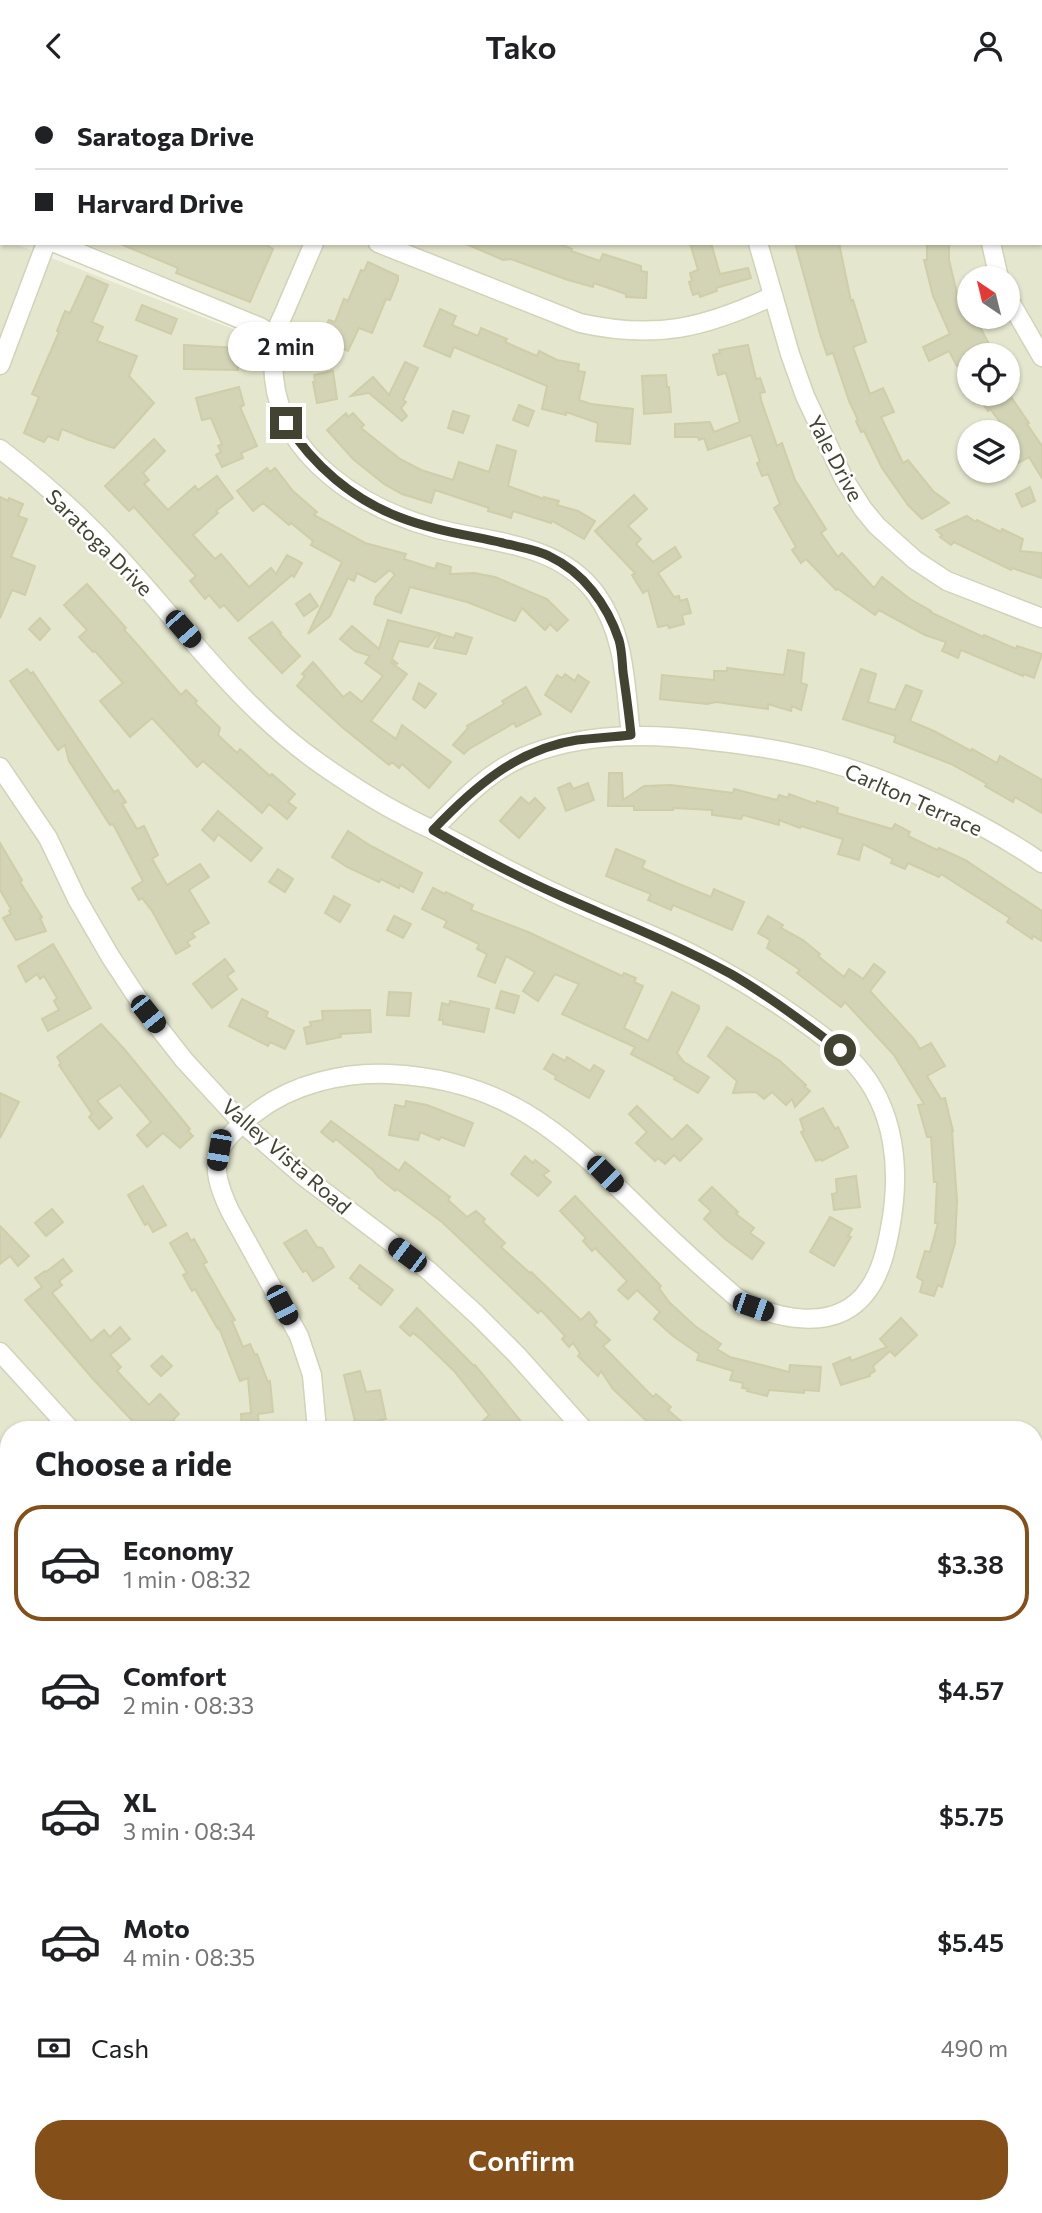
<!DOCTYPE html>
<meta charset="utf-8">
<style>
:root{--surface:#fff;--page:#f2f2f2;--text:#202124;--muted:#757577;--line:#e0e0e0;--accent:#844f19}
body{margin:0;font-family:Commissioner,sans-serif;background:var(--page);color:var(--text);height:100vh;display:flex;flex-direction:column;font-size:26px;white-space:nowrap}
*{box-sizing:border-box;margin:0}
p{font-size:23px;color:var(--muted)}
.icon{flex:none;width:38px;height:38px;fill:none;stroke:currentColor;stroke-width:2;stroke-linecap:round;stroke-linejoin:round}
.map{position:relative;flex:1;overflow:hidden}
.drawer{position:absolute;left:0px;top:1330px;width:1043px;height:793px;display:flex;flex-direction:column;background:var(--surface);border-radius:28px 28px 0 0;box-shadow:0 2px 5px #0004}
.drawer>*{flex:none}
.banner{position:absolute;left:0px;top:0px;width:1043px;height:154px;box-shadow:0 2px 5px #0004;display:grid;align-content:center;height:154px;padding:0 35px;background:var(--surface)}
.needle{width:46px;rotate:325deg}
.controls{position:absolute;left:957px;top:175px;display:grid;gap:14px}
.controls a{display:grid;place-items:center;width:63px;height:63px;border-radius:50%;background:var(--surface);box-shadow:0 2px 5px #0004;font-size:35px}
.end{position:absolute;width:32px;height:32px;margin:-16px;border:9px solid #434332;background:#fff;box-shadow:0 0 0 4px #fff}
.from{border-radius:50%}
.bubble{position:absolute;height:49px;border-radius:24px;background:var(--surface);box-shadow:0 2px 5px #0004;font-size:23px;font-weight:600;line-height:49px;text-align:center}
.car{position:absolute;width:21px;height:42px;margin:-21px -10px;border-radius:9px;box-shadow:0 0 5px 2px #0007;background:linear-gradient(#222 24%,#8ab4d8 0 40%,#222 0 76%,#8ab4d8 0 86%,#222 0)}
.banner b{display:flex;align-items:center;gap:24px;height:66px;font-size:26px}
.banner b+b{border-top:2px solid var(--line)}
.banner i{width:18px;height:18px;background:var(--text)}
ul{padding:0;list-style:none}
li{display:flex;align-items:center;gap:21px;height:116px;margin:0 14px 10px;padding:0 21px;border:4px solid transparent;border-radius:28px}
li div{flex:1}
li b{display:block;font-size:26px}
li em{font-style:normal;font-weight:600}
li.selected{border-color:var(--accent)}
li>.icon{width:63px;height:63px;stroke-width:1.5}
h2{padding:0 35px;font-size:32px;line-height:84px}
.pay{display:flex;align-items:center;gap:18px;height:77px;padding:0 35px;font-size:26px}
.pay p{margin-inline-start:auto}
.button{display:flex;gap:14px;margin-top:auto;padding:14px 35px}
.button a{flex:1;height:80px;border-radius:28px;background:var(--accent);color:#fff;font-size:28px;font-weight:600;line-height:80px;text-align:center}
header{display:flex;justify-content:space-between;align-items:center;height:91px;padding:0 35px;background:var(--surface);font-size:32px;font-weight:600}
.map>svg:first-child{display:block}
</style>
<header><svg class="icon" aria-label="back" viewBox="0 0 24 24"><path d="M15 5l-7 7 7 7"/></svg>Tako<svg class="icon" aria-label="person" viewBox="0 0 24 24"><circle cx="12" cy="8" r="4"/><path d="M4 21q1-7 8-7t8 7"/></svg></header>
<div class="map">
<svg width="1042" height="2122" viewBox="0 0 1042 2122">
<rect width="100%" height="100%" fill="#f1f2e1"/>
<path fill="#e5e6ce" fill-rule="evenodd" d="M0 0H1042V2122H641L643 2114H1034V1339H9V1487L0 1484V147L2 152H13L251 245 290 250 286 236 84 152H1041V2H2V118L0 117ZM970 187H1008V226H970ZM970 264H1008V303H970ZM970 341H1008V380H970Z"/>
<polygon fill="#eaecc9" points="0,1528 9,1531 9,2114 619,2114 616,2122 0,2122"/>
<polygon fill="#b3eaa6" points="87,2114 392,2114 439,2118 438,2122 198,2122 140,2118 121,2122 76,2122"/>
<g fill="#d3d3b6" stroke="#cfcea8" stroke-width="2">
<polygon points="118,152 269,152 268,155 273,158 250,211 176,182 178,177"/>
<polygon points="464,152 558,152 572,158 571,160 600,170 603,163 641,175 641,180 647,181 646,207 626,206 626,203 594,192 593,196 568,189 511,168 503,169"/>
<polygon points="690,152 711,152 720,183 748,177 751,187 716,197 717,200 700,206 699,202 693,204 689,191 692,190 690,182 698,179"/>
<polygon points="795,152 839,152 851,210 853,209 866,251 853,256 870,303 883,297 894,321 881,326 903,372 908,369 933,400 949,412 922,428 908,414 882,377 864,340 861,341 856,330 858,329 849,310 833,262 827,264 820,243"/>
<polygon points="927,152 949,152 949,169 959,211 970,206 970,226 975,226 991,257 987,259 989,264 970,264 970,267 957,275 949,260 929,270 923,256 950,243 933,205 924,169 927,169"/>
<polygon points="368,171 398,185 398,189 390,209 386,208 372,242 359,237 348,260 320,248 329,229 335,231 344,208 348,210 361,179 364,180"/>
<polygon points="87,185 108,194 92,231 103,236 97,250 137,265 129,285 154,312 114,357 89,349 62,338 58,349 48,345 44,351 24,342 39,306 32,303 59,241 57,240 65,220 70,222"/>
<polygon points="142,214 177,228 171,243 136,229"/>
<polygon points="440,218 456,225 452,234 478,245 481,237 507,248 505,251 537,265 539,260 557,269 579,273 578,280 585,281 579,309 591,313 633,318 630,353 596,350 598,332 566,321 566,324 542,318 547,295 454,256 450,266 424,255"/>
<polygon points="184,254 238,257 238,279 184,278"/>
<polygon points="748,254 756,288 760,287 765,301 760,302 761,309 777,355 782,352 795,389 826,438 821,442 838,466 842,462 874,497 882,486 910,508 931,520 930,521 983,546 984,544 1016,558 1017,555 1042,563 1034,587 1024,583 1023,585 961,559 958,567 942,560 946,551 925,544 879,519 875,524 838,498 836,499 806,468 801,472 792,459 796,456 774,417 780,413 768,383 762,385 757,372 760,371 751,344 708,359 704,347 699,349 698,346 675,346 675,333 710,331 714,341 740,331 726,282 718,284 713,264 720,262 719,259"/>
<polygon points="405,271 418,277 403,309 406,311 401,317 407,325 402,330 369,302 351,305 373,286 389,304"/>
<polygon points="333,280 337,308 317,312 313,291 315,291 314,284"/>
<polygon points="666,284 667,296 669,296 671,321 644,323 642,285"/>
<polygon points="239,296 244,314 240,316 257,355 241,362 243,367 222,376 216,364 221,361 218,355 222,353 211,327 202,329 196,307"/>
<polygon points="976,303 1009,303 1029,332 1027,333 1042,355 1042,387 1029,366 1008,378 1008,341 990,318 988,320"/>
<polygon points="519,314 534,320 528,335 513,329"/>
<polygon points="453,320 469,325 463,342 448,337"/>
<polygon points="346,322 348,326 353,322 364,334 361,337 400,368 421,379 453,389 459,371 489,381 497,354 516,360 508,395 544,408 544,406 559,410 557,414 578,420 595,430 584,448 552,430 551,432 513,420 511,427 502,424 488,420 489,417 435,399 431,412 402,403 384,393 353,368 327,339"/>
<polygon points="154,348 165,360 143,382 149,389 144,393 168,419 195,395 198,399 217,385 233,407 216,420 218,422 193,444 215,468 221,463 249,496 271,477 276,483 287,464 302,472 294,486 292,484 238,530 224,514 220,517 209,504 205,508 190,490 196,485 134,416 129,420 105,395"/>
<polygon points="267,377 270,381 275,377 293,400 317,421 314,424 365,452 406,463 404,468 435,478 437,472 451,476 450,483 474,482 495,486 547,508 568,529 557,540 550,533 545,539 522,517 515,530 467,511 410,496 401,522 374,513 376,506 395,484 390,479 375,491 357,482 354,490 348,487 330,525 308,543 342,471 311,454 313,450 291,432 289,434 263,412 253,420 237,400"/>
<polygon points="1030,396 1035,410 1022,416 1016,403"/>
<polygon points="634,404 647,418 628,435 641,448 636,453 653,471 675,456 681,466 658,482 674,506 679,505 680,510 687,508 691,522 682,524 684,533 669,537 668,534 658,536 648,499 643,502 632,484 635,482 595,440"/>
<polygon points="0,406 8,410 9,407 23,413 18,425 27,428 11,466 35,475 25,504 12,499 0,527"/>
<polygon points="967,425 976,431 977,429 1001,441 1002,438 1023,448 1020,460 1042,462 1042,487 1012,477 1011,479 954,451 951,454 940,446 942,444 936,439"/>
<polygon points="87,493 126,537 124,539 129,544 181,604 186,599 197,610 195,612 220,637 218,644 237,662 240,658 270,685 272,683 295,703 288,711 296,717 287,728 269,713 262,722 203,670 197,676 152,627 130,646 100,610 123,592 95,560 93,561 79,546 87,539 64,514"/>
<polygon points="310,503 318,515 304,525 296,513"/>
<polygon points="40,527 50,538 40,549 29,538"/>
<polygon points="388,529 439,542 428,556 399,550 392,568 398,573 390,571 407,583 371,630 396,648 402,634 451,671 429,697 402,673 399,677 392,671 389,674 342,636 297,595 305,585 302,583 313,571 343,606 350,601 362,611 383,585 365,572 370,565 355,560 340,548 352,535 379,558"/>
<polygon points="272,531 281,542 280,543 300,565 282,582 249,547"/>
<polygon points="456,542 472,547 466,563 434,557 440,543 454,547"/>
<polygon points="788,559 804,562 801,592 807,594 801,619 792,615 791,620 768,613 768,618 716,611 707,613 660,608 662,584 714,589 714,580 727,580 727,577 784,584"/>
<polygon points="27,578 31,583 33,581 114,701 118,699 126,711 122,713 137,738 144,735 158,764 152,768 167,794 200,773 209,786 189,799 209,832 192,842 195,846 187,851 190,855 176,863 152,820 142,807 139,809 132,797 143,790 113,733 110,734 69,670 65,654 58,659 10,590"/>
<polygon points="861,578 876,583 868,611 895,619 906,594 922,600 910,630 934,640 971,660 972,658 997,672 1000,665 1042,689 1042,722 1015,706 1013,711 985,695 987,693 951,673 894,651 896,645 843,628"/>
<polygon points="565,583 575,590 578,584 589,591 571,621 545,604 557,584 562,587"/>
<polygon points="419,592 436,603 425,617 413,608"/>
<polygon points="526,596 541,623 516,636 514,632 469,658 464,663 453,654 468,637 467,635 504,613 502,610"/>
<polygon points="609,682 622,682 623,709 644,695 671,694 733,702 734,698 777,709 779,704 788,707 789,703 816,713 817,710 838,717 837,722 892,738 895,733 910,741 908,745 937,759 939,757 965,769 1042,820 1042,850 1033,845 1032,848 1007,831 1010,827 941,783 939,786 908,772 905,778 891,772 893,768 863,753 859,769 838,763 843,748 801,735 800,737 779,729 779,734 743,724 741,728 712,724 712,719 673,717 673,719 634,719 634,715 608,715"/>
<polygon points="570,692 573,698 588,692 594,709 566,720 558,697"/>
<polygon points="521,706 529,713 535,707 545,717 519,747 500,730"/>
<polygon points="218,720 262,757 251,770 218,743 214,750 202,739"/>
<polygon points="348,740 371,755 422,782 413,801 400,794 399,797 381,788 379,791 347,776 332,766"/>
<polygon points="0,752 22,789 20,791 42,826 40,827 46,840 16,849 3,827 11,823 9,820 11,818 0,799"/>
<polygon points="616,758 645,770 642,777 679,793 711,806 714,798 744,811 732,839 673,814 671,819 648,809 651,803 606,785"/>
<polygon points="278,778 293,788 285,801 269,791"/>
<polygon points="433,797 445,803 446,801 473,814 471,819 528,841 622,885 624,882 636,887 634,891 643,895 624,937 648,950 672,901 699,915 699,918 677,962 684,971 709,986 698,1002 674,988 675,986 631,963 635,956 562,923 579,893 555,883 538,910 523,900 535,881 506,865 495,892 478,885 487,863 477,858 479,853 444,836 447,830 422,818"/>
<polygon points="334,805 350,814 340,831 325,822"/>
<polygon points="394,825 411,833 403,847 387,839"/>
<polygon points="768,825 783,834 781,837 803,849 820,863 818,865 844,886 849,878 863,888 874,873 885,881 870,900 914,948 920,958 931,952 945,975 927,985 941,1008 945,1007 953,1040 952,1040 957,1110 955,1152 942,1196 938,1194 934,1205 920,1201 923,1190 917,1186 925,1160 930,1161 938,1132 935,1132 937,1091 934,1091 931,1046 927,1046 918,1014 924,1013 894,964 845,911 841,916 797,882 800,879 767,857 770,849 758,842"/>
<polygon points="53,853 91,917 48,940 42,928 59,919 54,910 57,907 44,885 40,888 37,883 26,891 18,875"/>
<polygon points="225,868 234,880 227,885 237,898 212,917 193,893"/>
<polygon points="501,900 519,905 514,922 496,917"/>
<polygon points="389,901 411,902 409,925 387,924"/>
<polygon points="242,908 268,921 266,926 294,940 285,958 270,951 268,955 229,935"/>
<polygon points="450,910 489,918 484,941 443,933 443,929 439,929 442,912 449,914"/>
<polygon points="370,919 371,941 340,943 341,946 307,953 304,937 311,935 310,931 323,929 322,920"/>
<polygon points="101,933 125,959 190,1038 188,1040 193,1045 180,1057 163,1042 147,1056 137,1044 151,1031 120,994 97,1010 112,1027 99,1038 89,1026 92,1023 59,974 61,972 57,966"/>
<polygon points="727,936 780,970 806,994 804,995 810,1000 795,1016 792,1008 786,1014 772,1001 764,1008 756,1001 733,1002 737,990 708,965"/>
<polygon points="553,963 565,970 567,966 590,980 594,974 604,980 589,1007 555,988 556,985 544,978"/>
<polygon points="0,1002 19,1011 0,1047"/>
<polygon points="406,1010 427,1014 473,1032 464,1055 441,1046 439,1049 420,1041 418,1049 389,1044 395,1014 405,1016"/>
<polygon points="637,1015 672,1049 687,1034 702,1048 680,1070 674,1064 665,1073 658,1067 655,1070 636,1052 647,1041 629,1023"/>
<polygon points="823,1017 835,1038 838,1036 848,1056 822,1070 821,1068 816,1070 801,1041 804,1040 800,1028"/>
<polygon points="331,1030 399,1080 405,1071 450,1106 448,1109 467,1126 476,1120 485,1128 483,1131 505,1152 501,1156 530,1182 531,1181 581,1229 589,1221 597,1231 594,1234 610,1249 603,1255 653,1306 656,1303 671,1316 668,1319 691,1339 656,1339 613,1298 601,1280 598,1285 578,1265 580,1262 573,1252 569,1256 562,1248 565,1245 541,1219 538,1222 442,1131 397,1098 395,1100 378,1086 373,1079 336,1048 333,1051 321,1041"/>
<polygon points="525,1065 533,1072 535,1069 549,1080 543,1084 551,1091 538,1105 511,1083"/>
<polygon points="856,1085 860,1116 834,1119 832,1103 837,1102 836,1088"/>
<polygon points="143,1095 166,1134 153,1141 148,1132 145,1134 128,1104"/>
<polygon points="712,1096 738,1121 736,1123 754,1137 750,1142 764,1152 752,1168 725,1148 704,1128 711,1120 699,1109"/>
<polygon points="575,1105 661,1195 659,1197 669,1211 695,1235 721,1253 717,1258 730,1266 789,1281 790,1274 821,1276 819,1300 804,1299 804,1302 769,1299 767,1305 747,1300 748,1298 742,1297 743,1292 730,1289 733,1280 697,1269 699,1263 673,1245 654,1228 660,1221 637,1199 628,1208 618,1199 627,1190 595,1157 592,1160 583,1150 586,1147 560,1120"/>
<polygon points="52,1118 63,1131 46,1145 35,1132"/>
<polygon points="830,1126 852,1138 848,1145 851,1146 834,1175 810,1161"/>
<polygon points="0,1135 29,1165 18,1175 10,1165 0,1173"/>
<polygon points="306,1139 317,1156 322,1157 334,1176 313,1190 306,1179 303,1181 284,1152"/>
<polygon points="187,1142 191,1150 194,1148 207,1171 203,1173 235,1229 232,1230 243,1256 250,1253 255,1264 257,1263 268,1291 270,1290 273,1321 258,1323 259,1339 242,1339 241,1323 251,1322 248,1287 240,1290 219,1237 218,1238 195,1198 192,1200 183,1184 187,1182 170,1152"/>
<polygon points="63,1168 72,1180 59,1190 62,1194 52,1202 91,1250 104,1239 110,1246 120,1236 130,1248 110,1264 121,1276 117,1280 149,1314 160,1303 179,1323 173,1329 182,1339 141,1339 93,1288 25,1209 42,1196 35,1187 45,1180 46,1181"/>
<polygon points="360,1174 393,1199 381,1214 359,1197 360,1195 350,1187"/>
<polygon points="417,1217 474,1275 475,1274 528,1339 474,1339 489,1324 454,1280 422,1249 413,1242 410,1245 400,1236"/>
<polygon points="901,1227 917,1244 916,1245 895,1265 890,1260 873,1275 875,1280 870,1283 870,1285 841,1294 833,1273 850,1266 851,1270 887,1256 880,1248"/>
<polygon points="162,1265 172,1275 161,1285 151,1275"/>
<polygon points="360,1280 366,1301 380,1299 386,1328 370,1332 371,1339 357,1339 344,1284"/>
</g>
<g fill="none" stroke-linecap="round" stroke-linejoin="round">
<g stroke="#d2d3b7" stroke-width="21">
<g id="minor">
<polyline points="1021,0 1025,2"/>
<polyline points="107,2 108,0"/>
<polyline points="379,2 380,0"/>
<polyline points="729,2 729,0"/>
<polyline points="0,130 2,131"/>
<polyline points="55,152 260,236 275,245"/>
<path d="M314 152C305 173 296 194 287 215 283 225 277 235 275 245 272 258 273 273 274 287 282 367 362 417 434 437 490 452 558 451 596 503 626 544 625 596 631 644"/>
<path d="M378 152 580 232C656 249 704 237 773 205"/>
<polyline points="758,152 790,263 805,305 844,388 863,418 877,435 915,469 947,490 1042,527"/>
<polyline points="991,152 999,187"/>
<polyline points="1008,207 1042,266"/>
<polyline points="0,274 46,152"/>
<path d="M0 358C42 390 83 427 119 466 184 537 242 619 322 674 348 692 375 710 403 724 413 730 425 735 435 740 476 762 517 784 559 804 603 825 648 841 692 863 729 882 764 903 798 927 817 941 838 955 855 973 896 1018 901 1080 890 1138 886 1159 881 1181 868 1199 837 1243 775 1229 736 1206 701 1176 667 1145 635 1113 558 1038 501 988 389 983 343 981 292 993 255 1022 213 1055 207 1071 230 1120L299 1245 312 1284 317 1339"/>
<polyline points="0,676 48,747 77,808 110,865 148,923 184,969 242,1032 302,1084 429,1180 477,1224 517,1264 584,1339"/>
<path d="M433 739C459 712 488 681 523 666 583 641 649 642 712 650 749 654 785 659 821 669 895 689 979 729 1042 772"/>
<polyline points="0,1261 71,1339"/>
<polyline points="0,1506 9,1510"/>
<polyline points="1034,1571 1042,1569"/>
<path d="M9 1936C3 1952 0 1964 9 1980"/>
<polyline points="865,2122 869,2114"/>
</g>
</g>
<g stroke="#c0c093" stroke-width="2.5" stroke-dasharray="3.5 3.5" stroke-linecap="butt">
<polyline points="0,1812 9,1809"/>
<polyline points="0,2080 9,2087"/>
<polyline points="61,2114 61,2122"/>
</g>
<use href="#minor" stroke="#fff" stroke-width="18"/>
</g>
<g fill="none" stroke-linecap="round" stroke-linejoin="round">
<path stroke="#434332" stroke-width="9" d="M286 332C313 374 352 408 399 426 432 439 468 444 503 452 518 456 536 458 549 465 583 481 607 513 619 549 622 559 622 570 623 581 626 602 629 623 631 644 613 646 595 647 577 649 517 658 473 697 433 739 474 763 517 786 561 805 618 830 676 853 731 883 769 905 805 932 840 959"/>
</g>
<g text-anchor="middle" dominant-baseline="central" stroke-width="5" stroke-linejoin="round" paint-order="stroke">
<g font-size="21" fill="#434332" stroke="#fff">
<text transform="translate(836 367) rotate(62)">Yale Drive</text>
<text transform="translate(100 451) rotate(45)">Saratoga Drive</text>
<text transform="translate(914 708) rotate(24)">Carlton Terrace</text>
<text transform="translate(287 1065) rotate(41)">Valley Vista Road</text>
</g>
</g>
</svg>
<div class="controls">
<a><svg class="needle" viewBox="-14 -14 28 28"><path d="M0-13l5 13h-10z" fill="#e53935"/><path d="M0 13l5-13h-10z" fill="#757577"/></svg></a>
<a><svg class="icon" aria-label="locate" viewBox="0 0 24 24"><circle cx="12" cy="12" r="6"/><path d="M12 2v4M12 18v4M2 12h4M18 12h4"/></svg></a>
<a><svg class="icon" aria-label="layers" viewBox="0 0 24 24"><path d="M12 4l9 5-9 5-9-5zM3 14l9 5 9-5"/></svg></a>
</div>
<i class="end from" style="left:840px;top:959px"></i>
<i class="end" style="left:286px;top:332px"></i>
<div class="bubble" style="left:228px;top:231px;width:116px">2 min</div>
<i class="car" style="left:183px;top:538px;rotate:139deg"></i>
<i class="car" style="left:148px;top:923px;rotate:141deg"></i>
<i class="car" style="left:219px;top:1059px;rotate:190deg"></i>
<i class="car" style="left:605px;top:1083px;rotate:135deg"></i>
<i class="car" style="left:407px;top:1164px;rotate:307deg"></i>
<i class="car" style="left:282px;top:1214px;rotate:152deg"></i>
<i class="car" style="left:753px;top:1216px;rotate:109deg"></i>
<div class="banner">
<b><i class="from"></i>Saratoga Drive</b>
<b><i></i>Harvard Drive</b>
</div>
<section class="drawer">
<h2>Choose a ride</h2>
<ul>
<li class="selected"><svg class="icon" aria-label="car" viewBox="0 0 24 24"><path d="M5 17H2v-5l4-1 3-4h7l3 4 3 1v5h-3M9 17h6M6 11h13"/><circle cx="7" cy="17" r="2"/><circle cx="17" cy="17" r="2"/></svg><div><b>Economy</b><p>1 min · 08:32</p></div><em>$3.38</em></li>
<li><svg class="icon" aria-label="car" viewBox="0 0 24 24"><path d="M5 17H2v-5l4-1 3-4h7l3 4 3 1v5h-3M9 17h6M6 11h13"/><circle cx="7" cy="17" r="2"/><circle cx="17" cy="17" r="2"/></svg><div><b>Comfort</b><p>2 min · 08:33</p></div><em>$4.57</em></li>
<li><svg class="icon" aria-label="car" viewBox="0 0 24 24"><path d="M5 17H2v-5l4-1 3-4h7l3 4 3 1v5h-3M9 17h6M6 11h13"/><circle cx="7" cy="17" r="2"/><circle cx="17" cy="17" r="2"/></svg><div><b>XL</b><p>3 min · 08:34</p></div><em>$5.75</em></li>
<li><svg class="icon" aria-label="car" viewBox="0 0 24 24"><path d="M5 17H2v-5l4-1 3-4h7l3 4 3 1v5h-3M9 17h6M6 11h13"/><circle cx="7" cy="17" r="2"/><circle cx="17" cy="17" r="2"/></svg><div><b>Moto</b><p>4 min · 08:35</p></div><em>$5.45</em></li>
</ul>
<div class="pay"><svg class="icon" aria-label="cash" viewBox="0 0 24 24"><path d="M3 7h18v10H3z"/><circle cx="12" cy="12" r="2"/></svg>Cash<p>490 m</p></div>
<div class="button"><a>Confirm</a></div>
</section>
</div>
